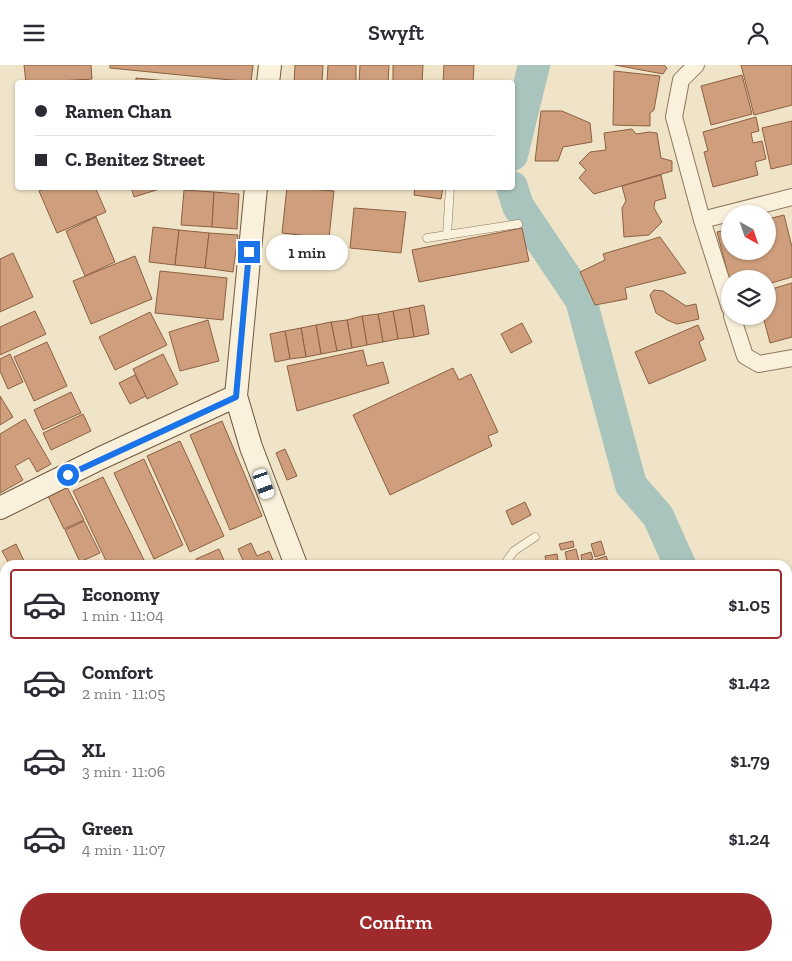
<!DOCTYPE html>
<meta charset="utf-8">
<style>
:root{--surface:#fff;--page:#f2f2f3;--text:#2b2b33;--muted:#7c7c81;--line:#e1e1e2;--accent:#9e2a2b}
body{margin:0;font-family:"Zilla Slab",serif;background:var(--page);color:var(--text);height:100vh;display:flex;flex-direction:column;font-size:19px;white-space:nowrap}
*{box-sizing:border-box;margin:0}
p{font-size:16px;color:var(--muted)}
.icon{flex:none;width:28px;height:28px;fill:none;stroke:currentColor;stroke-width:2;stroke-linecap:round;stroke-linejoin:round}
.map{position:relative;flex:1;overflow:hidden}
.details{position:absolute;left:0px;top:495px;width:792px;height:401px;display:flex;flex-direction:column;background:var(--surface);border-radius:15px 15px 0 0;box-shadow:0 1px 4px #0004}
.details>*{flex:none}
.guide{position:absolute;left:15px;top:15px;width:500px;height:110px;border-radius:5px;box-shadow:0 1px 4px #0004;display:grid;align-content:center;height:110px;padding:0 20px;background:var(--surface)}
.needle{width:32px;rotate:140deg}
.tools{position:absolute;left:721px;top:140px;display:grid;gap:10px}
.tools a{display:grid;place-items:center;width:55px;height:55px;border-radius:50%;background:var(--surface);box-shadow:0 1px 4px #0004;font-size:25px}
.end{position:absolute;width:22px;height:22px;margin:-11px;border:6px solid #1a73e8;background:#fff;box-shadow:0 0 0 2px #fff}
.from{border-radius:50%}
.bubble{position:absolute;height:35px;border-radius:18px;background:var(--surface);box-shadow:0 1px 4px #0004;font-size:16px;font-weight:600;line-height:35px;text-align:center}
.car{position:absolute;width:15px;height:30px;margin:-15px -8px;border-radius:6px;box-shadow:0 0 4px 1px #0007;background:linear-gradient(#fff 24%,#345 0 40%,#fff 0 76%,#345 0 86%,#fff 0)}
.guide b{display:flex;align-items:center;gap:18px;height:48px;font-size:19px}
.guide b+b{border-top:1px solid var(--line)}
.guide i{width:12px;height:12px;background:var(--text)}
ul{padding:9px 0 0;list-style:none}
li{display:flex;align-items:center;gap:15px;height:70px;margin:0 10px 8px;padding:0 10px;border:2px solid transparent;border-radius:5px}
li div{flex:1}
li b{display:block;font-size:19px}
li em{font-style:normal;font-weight:600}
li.on{border-color:var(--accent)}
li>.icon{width:45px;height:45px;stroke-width:1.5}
.action{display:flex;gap:10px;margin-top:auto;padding:10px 20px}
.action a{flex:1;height:58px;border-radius:30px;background:var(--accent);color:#fff;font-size:20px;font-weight:600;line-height:58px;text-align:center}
header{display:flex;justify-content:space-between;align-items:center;height:65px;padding:0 20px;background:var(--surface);font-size:22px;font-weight:600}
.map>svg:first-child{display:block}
</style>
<header><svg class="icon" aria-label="menu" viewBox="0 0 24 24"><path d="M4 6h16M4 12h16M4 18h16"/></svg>Swyft<svg class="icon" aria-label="person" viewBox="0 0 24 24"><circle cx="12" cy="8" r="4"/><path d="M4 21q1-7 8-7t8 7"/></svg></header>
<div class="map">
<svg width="792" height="896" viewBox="0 0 792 896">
<rect width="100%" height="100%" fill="#f0e4c8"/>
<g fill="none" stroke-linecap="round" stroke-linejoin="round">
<g stroke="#a9c4bc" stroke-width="32">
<polyline points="512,90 534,0"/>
<polyline points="512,122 518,141 581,235 631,420 658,451 680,500"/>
<polyline points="102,896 103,891"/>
</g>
</g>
<g fill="#cf9f7d" stroke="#8d5f41">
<polygon points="24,0 91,0 92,14 26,18"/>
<polygon points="110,0 253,0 251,17 110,3"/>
<polygon points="295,0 323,0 322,18 294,18"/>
<polygon points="328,0 356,0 356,18 327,18"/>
<polygon points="360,0 389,0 388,18 359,18"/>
<polygon points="393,0 423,0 422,18 393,18"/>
<polygon points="444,0 474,0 473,18 443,17"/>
<polygon points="615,0 664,0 667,3 663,9"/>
<polygon points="741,0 792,0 792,40 754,50"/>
<polygon points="614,6 660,11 654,45 650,48 650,61 613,60"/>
<polygon points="742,10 752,49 711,60 701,21"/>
<polygon points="136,13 168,16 168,18 136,18"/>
<polygon points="541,46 562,46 590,58 592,77 563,82 558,96 535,96"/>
<polygon points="756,52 759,66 751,68 753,78 762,76 766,94 755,97 758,110 713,122 704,87 708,86 703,67"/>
<polygon points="792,56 792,99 771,104 762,63"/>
<polygon points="632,64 636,69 649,67 657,68 661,93 672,96 672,106 594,129 579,113 586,105 579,98 590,87 606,85 604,68"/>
<polygon points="661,110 666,133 655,136 654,143 662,157 649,170 624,172 622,143 626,136 622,121"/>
<polygon points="48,122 95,122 106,147 57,168 39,126"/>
<polygon points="131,122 166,122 134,132"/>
<polygon points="287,122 334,126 329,173 282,168"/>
<polygon points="415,122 443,122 441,134 414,130"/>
<polygon points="184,125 214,127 212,162 181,160"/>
<polygon points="214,127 239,129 237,164 212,162"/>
<polygon points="354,143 406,147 401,188 350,183"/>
<polygon points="784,150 792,182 792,212 768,219 768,214 730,214 730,217 717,167 730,164 730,186 768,186 768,154"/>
<polygon points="96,152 115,197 85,211 66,166"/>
<polygon points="153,162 179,165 175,200 149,197"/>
<polygon points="522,163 529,196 419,217 412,185"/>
<polygon points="179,165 209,168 205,203 175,200"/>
<polygon points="209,168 238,170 233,207 205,203"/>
<polygon points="660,172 686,208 625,223 627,234 595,240 580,207 605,195 603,189"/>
<polygon points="13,188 33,232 0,247 0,194"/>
<polygon points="135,191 152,234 91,259 73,216"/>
<polygon points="160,206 227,213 223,255 155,248"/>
<polygon points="792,218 792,272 770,278 763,251 768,251 768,225"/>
<polygon points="654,225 663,226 686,241 696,239 699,254 677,259 667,255 656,248 650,230"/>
<polygon points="424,240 429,269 414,272 409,243"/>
<polygon points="409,243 414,272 398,274 393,246"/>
<polygon points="35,246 46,269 0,290 0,262"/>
<polygon points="393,246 398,274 383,277 378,249"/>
<polygon points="150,247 167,280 115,305 99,272"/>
<polygon points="378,249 383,277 367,280 362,251"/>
<polygon points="362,251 367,280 352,283 347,255"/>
<polygon points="208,255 219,296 180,306 169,267"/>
<polygon points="347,255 352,283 337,286 331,257"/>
<polygon points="331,257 337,286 321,289 316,260"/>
<polygon points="522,258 532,277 511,288 501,269"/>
<polygon points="316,260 321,289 306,292 301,263"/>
<polygon points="698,260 704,274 699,277 706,295 649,319 635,287"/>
<polygon points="301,263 306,292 290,294 285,266"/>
<polygon points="285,266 290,294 275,297 270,269"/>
<polygon points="47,277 67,321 34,336 14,292"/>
<polygon points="363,285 367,301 383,297 389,318 297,346 287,301"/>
<polygon points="10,289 23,317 8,324 0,306 0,294"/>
<polygon points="163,289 178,319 147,334 133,304"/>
<polygon points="453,303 459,315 471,309 498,367 488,371 492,381 390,430 353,350"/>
<polygon points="135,310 146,331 130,339 119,318"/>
<polygon points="71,327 81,348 43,365 34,345"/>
<polygon points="0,331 13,352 0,360"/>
<polygon points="83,349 91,366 51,385 43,368"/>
<polygon points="25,354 51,399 37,407 29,393 15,401 23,415 0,428 0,369"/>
<polygon points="222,356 262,451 230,465 190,370"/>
<polygon points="180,376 224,471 190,487 147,391"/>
<polygon points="285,384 297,411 287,415 276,388"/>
<polygon points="144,394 183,480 154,494 114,408"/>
<polygon points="103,412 145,497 138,500 108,500 73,426"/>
<polygon points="67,422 84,455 64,464 48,431"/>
<polygon points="525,437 531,450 512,460 506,446"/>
<polygon points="84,456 100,488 80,497 65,465"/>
<polygon points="573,476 574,482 561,485 559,479"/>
<polygon points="601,476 605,489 595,492 591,479"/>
<polygon points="251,478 257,491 269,486 275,500 245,500 238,484"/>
<polygon points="16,479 26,500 10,500 2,486"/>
<polygon points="219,484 226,500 198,500 196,494"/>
<polygon points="576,484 579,496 568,500 565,487"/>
<polygon points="591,487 593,494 582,497 581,490"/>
<polygon points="557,489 558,495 546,497 545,491"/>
<polygon points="606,491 609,499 595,500 594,495"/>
<polygon points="5,562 5,655 0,658 0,565"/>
<polygon points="0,676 5,685 5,698 0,701"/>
<polygon points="792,678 792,693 788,694 788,679"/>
<polygon points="792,698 792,715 788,716 788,699"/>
<polygon points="791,886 792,896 774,896 773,891 788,891 788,887"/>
<polygon points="186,891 229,891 230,896 177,896 176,894"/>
<polygon points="273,891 294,891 295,896 274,896"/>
<polygon points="333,891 366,891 367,896 334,896"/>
<polygon points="378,891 441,891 443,896 380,896"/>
<polygon points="625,891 728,891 729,896 606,896"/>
</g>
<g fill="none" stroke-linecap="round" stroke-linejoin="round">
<g stroke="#8d765c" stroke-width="9">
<g id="lane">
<polyline points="447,170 450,122"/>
<polyline points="427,173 518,159"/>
<polyline points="504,500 514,486 535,472"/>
</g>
</g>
<g stroke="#8d765c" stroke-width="18">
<g id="street">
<polyline points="696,0 681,15 674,52 702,155 730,243"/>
<polyline points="702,155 792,132"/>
<polyline points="732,251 745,291 759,299 792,293"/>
</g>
</g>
<g stroke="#6f573f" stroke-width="24">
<g id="secondary">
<polyline points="268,18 270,0"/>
<polyline points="256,122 236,331 251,382 296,500"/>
<polyline points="0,443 101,393 236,331"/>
<polyline points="454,891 456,896"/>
</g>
</g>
<use href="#lane" stroke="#faf1dc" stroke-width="8"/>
<use href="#street" stroke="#faf1dc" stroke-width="16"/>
<use href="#secondary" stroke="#faf1dc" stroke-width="22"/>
</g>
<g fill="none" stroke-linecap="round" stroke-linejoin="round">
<polyline stroke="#1a73e8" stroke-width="6" points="68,410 236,332 249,187"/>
</g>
</svg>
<div class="tools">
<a><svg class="needle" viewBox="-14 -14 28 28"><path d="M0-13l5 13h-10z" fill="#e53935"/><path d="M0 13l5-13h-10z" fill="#7c7c81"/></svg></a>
<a><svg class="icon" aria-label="layers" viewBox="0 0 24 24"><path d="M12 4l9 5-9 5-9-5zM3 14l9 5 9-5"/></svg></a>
</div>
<i class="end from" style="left:68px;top:410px"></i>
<i class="end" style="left:249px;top:187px"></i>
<div class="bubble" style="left:266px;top:170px;width:82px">1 min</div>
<i class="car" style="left:264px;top:419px;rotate:160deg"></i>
<div class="guide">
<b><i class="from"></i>Ramen Chan</b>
<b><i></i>C. Benitez Street</b>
</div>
<section class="details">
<ul>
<li class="on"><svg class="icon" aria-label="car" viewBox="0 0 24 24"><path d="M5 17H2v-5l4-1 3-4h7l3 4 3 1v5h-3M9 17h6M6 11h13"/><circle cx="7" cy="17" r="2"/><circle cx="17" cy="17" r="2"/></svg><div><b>Economy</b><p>1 min · 11:04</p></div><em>$1.05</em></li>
<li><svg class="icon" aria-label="car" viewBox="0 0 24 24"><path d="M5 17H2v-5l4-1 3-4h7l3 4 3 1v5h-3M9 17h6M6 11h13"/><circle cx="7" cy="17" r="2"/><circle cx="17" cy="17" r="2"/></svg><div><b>Comfort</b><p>2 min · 11:05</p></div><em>$1.42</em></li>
<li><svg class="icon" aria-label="car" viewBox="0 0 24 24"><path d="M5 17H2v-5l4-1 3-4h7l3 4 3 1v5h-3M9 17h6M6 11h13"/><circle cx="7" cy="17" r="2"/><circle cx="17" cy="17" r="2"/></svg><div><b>XL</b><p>3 min · 11:06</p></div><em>$1.79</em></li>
<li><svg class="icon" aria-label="car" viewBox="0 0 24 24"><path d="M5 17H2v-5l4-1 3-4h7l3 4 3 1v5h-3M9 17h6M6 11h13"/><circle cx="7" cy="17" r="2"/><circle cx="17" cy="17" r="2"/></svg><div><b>Green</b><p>4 min · 11:07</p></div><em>$1.24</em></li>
</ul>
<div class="action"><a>Confirm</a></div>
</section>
</div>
